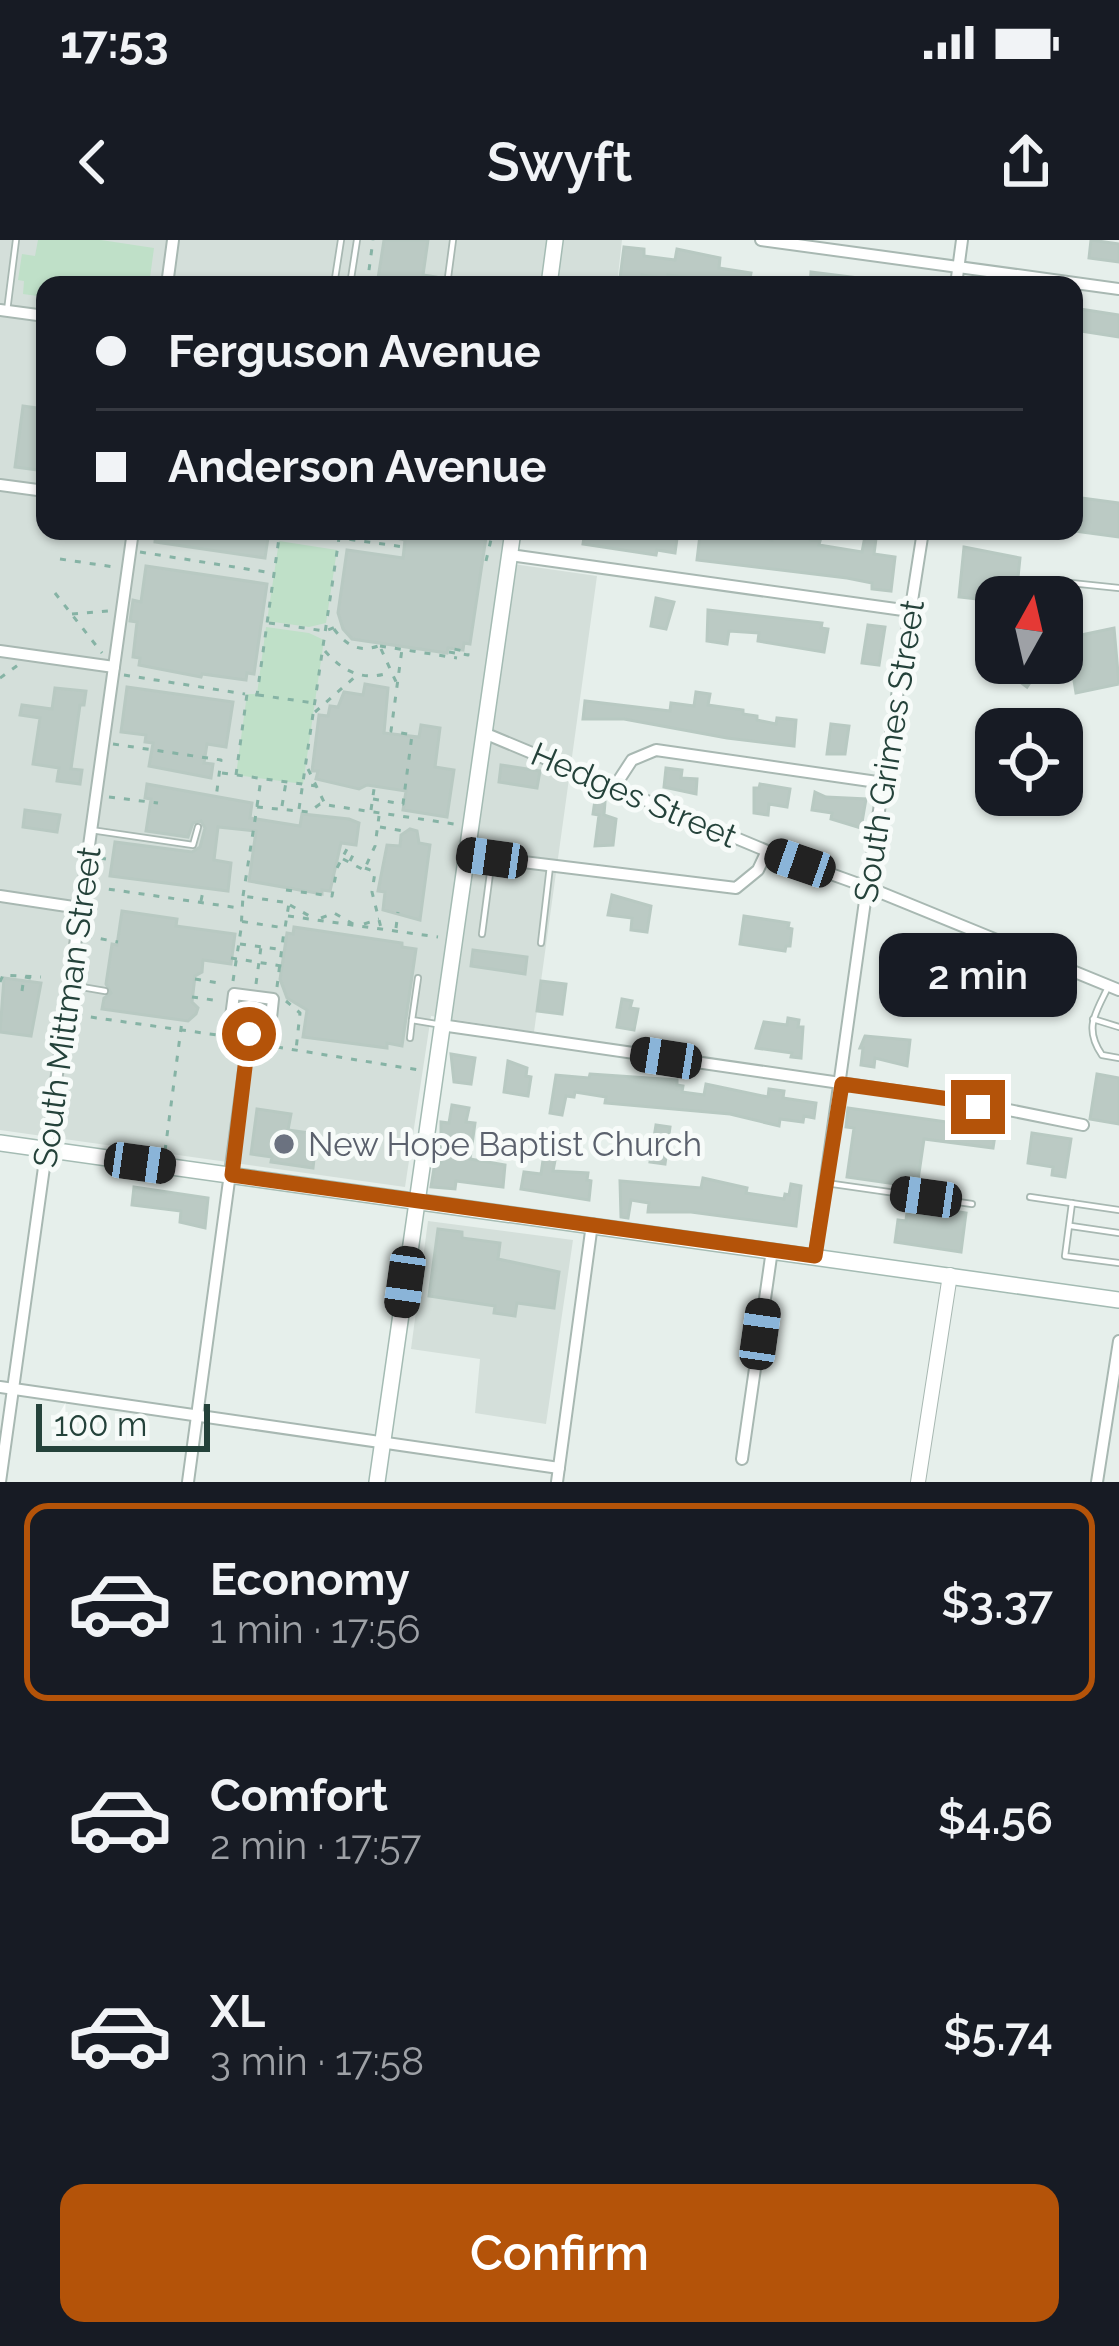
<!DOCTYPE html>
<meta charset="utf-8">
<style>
:root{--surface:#171b24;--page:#20242c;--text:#f1f3f6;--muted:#9ea1a6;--line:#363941;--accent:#b45309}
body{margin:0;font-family:Raleway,sans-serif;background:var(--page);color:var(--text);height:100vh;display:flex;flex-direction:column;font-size:45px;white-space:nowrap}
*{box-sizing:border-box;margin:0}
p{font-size:39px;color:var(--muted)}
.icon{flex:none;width:66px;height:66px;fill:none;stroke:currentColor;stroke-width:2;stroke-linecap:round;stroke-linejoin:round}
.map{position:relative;height:1242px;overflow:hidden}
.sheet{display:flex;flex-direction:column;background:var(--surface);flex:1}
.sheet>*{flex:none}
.hud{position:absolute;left:36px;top:36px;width:1047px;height:264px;border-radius:24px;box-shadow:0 3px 9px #0004;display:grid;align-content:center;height:264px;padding:0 60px;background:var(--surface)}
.needle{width:78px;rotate:8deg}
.fabs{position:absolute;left:975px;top:336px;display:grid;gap:24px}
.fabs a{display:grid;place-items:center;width:108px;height:108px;border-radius:24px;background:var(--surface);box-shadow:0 3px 9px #0004;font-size:60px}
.scale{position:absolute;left:36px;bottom:30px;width:174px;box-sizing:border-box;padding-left:12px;border:6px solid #24423a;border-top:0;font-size:33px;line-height:42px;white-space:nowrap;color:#24423a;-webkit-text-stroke:9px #f7fbf9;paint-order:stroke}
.end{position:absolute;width:54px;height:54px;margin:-27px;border:15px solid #b45309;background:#fff;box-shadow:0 0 0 6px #fff}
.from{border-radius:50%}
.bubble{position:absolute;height:84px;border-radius:24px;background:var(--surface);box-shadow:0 3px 9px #0004;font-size:39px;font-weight:600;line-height:84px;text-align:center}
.car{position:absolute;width:36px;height:72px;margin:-36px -18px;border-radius:15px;box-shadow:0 0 9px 3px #0007;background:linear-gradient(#222 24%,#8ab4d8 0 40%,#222 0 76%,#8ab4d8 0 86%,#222 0)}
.hud b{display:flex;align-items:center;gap:42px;height:114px;font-size:45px}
.hud b+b{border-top:3px solid var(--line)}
.hud i{width:30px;height:30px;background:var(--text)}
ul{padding:21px 0 0;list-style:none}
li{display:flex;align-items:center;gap:36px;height:198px;margin:0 24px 18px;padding:0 36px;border:6px solid transparent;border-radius:24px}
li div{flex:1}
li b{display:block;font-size:45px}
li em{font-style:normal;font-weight:600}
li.selected{border-color:var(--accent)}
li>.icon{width:108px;height:108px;stroke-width:1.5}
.primary-button{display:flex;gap:24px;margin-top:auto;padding:24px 60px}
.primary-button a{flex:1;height:138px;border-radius:24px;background:var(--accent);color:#fff;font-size:48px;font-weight:600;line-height:138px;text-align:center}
.status{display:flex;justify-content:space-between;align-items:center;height:84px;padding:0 60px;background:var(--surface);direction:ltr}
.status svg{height:33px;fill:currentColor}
header{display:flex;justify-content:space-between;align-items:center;height:156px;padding:0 60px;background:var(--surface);font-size:54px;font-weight:600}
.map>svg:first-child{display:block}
</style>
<div class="status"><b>17:53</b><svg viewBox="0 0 49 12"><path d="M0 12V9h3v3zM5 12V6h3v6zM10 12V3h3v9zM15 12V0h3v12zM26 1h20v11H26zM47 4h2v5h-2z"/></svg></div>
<header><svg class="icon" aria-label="back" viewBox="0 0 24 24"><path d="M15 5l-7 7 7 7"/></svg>Swyft<svg class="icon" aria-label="share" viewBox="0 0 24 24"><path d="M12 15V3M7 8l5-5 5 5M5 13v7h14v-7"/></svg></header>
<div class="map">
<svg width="1119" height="1242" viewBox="0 0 1119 1242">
<rect width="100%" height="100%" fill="#e6efeb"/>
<g fill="#d4dfda">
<polygon points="0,0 622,0 617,45 45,45 45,291 504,291 500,322 597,336 534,792 431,776 405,947 0,890"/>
<polygon points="428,981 573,1000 546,1184 475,1173 480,1119 411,1109"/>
</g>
<g fill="#bfe0c8">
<polygon points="38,0 101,0 154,8 149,45 45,45 45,57 23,54 24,41 18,40 22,14 35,16"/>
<polygon points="279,301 337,310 326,383 309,387 267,381"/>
<polygon points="266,387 309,393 324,400 303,544 236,535 247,454 257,454"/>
</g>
<g fill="#bbcac4" stroke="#b8c9c2" stroke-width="3">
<polygon points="384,0 428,0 423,35 436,37 435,45 377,45"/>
<polygon points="1091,0 1119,4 1119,22 1089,18"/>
<polygon points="624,7 644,9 644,16 675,20 677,9 720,18 719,28 751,33 749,45 668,35 668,39 642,35 641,41 620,38"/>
<polygon points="811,32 867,39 866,45 810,45"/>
<polygon points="1080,69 1119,75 1119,97 1074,90 1074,78 1079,79"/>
<polygon points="23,166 45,169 45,231 15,227"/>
<polygon points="1074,257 1119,263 1119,297 1074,291"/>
<polygon points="156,291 269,291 265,318 155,302"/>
<polygon points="384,291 487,291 470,404 464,403 463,410 448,408 447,413 352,399 343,389 338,373 347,310 403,318 405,300 383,295"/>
<polygon points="585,291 610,293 678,291 675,313 657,310 656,315 583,304"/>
<polygon points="866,291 877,291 874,314 895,317 891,351 872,349 872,343 847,338 697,320 700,295 719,297 719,292 772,300 772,294 799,298 800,293 810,294 810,300 820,301 819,305 862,312"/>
<polygon points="964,307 1020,318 1016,357 996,357 996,361 959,357"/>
<polygon points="146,326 267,344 254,434 247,433 246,440 202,434 201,437 139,425 140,418 133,417 137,382 130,381 133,360 141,362"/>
<polygon points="656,358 674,362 666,389 651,386"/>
<polygon points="708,370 822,383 821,388 828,389 824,412 758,401 759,393 729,391 727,404 707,401"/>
<polygon points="868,385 885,387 879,425 862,423"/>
<polygon points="1114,388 1119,444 1076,453 1067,398"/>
<polygon points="994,423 1043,423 1027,447"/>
<polygon points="365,444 388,448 384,493 419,497 421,485 440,488 435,527 454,530 447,577 403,570 406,551 367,545 359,549 316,539 318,531 312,531 319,475 328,476 330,466 338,467 344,452 363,455"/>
<polygon points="127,447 233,462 226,507 207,504 204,523 213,524 211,538 149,526 153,503 145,502 146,495 121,492"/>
<polygon points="55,448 86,451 84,465 80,465 71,529 82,530 80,544 57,541 59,528 33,524 40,478 20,475 22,465 52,469"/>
<polygon points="696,452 710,454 708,465 743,470 743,474 757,476 757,480 776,484 777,478 796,480 794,506 727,498 624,479 583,479 585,461 670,471 671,463 694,466"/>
<polygon points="831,484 849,486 845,514 827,514"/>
<polygon points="501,525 540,531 537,548 499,542"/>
<polygon points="666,528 682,530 681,538 697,539 696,554 664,547"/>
<polygon points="147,544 252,563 250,578 300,586 302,574 349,579 359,583 356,605 341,603 330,651 322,650 322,654 249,641 256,591 218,587 214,620 231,623 228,651 110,636 115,602 192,612 200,607 205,588 201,581 193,583 188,597 146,591 151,559 145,558"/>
<polygon points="760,544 790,549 787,567 769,564 768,575 754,573 754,548 759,548"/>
<polygon points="815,552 826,557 866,559 861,588 831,579 832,573 812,570"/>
<polygon points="595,560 605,562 604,575 616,579 613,605 595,606 599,575 593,574"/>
<polygon points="25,570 60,575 57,592 23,587"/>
<polygon points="410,589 417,591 419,603 430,605 420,680 383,670 385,652 378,651 387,605 400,606 401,595"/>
<polygon points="612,655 651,666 647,692 631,690 632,678 608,675"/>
<polygon points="122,671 177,679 176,686 235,694 231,724 203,720 202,732 195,736 192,762 198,768 196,774 188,781 102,769 104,758 111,753 106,744 112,704 117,705"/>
<polygon points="744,676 789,683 788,688 792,689 790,706 786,706 785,711 740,704"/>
<polygon points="294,687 402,703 402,707 416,709 402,806 387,803 387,808 303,797 307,770 287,758 280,739 287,693 293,694"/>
<polygon points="473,710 527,717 525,734 471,726"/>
<polygon points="4,738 41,743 31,796 0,792"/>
<polygon points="541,741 566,744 562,774 537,771"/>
<polygon points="622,759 632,761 630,768 638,769 634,790 617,787"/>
<polygon points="788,778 799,780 798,787 803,787 801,818 791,817 792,813 756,808 764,782 787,785"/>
<polygon points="865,796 910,800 907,826 875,818 874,827 861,825 863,808 860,808"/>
<polygon points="451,814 475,818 471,844 454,842"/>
<polygon points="508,821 527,828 526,836 531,837 528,856 504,852"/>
<polygon points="590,834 677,840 677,845 683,846 682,852 704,855 706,844 768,857 769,849 784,851 783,858 816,863 814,878 804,876 803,882 780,879 779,886 730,874 605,863 606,857 575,852 574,857 566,856 562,875 550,873 556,835 589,838"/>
<polygon points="1097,834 1119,838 1119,884 1090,879"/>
<polygon points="452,865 469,868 466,882 475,883 470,919 505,925 503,947 456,941 455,949 431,947 434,928 441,922 441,882 449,883"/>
<polygon points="848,868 996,889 993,908 924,899 917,947 847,937 854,888 846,887"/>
<polygon points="257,869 291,874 288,890 317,894 313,928 271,922 272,917 251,914"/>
<polygon points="656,885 670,887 665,924 650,922"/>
<polygon points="547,893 560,895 553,931 588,933 587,940 591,941 589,960 521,949 524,932 541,934"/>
<polygon points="1032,893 1071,899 1065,937 1052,935 1053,927 1028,923"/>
<polygon points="703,938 747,948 746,953 784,959 785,954 789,955 791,944 801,946 796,986 691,972 648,972 649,963 631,960 628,978 621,977 620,941 701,948"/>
<polygon points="134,947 208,958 205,988 180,982 181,971 132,965"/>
<polygon points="908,964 966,973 961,1012 895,1002 898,980 906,981"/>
<polygon points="438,989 462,992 462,998 500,1003 498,1019 559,1032 554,1068 517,1063 515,1076 494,1073 495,1066 429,1056"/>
</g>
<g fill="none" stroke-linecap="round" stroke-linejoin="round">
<g stroke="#a8b8b2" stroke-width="8">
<g id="service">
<polyline points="334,45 341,0"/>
<polyline points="350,45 357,0"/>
<polyline points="447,45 453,0"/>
<polyline points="7,71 16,0"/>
<polyline points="1071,343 1119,348"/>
<polyline points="91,590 193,605 198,587"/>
<polyline points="482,694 492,618"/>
<polyline points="541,703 550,626"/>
<polyline points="418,738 412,780 436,784"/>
<polyline points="70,745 105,751"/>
<path d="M1109 745C1096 773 1083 787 1102 815L1119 818"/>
<polyline points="1093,779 1119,787"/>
<polyline points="410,798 412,780"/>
<polyline points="826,943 972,964"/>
<polyline points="1030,957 1119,970"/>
<polyline points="1072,963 1065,1016 1119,1023"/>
<polyline points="1071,986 1119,993"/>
</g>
</g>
<g stroke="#a8b8b2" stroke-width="14">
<g id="minor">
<polyline points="761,0 1119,49"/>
<polyline points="167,45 173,0"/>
<polyline points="956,45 962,0"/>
<polyline points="0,70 45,76"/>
<polyline points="0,245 45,251"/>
<polyline points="510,315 910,371"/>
<polyline points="0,411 114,427"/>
<polyline points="484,493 767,611 867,647 1119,750"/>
<polyline points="615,546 632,520 656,510 884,543"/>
<polyline points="466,615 736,648 758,630 767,611"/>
<polyline points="0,656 80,668"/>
<polygon points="234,754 273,759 269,797 229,792"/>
<polyline points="441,785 964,861 1083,885"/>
<polyline points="815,1016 867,647 923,291"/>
<polyline points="0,1147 559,1228"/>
<polyline points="742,1219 772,1010"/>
<polyline points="0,1242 133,291"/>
<polyline points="188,1242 249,794"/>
<polyline points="557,1242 592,984"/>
<polyline points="1097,1242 1119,1101"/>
</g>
</g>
<g stroke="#a8b8b2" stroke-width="16">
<polyline id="tertiary" points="918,1242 950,1035"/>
</g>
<g stroke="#a4bbb3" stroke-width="18">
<g id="secondary">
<polyline points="549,45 555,0"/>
<polyline points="0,903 1119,1060"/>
<polyline points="377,1242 513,291"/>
</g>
</g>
<g stroke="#86b3a5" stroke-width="3" stroke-dasharray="6 9" stroke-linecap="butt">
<polyline points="367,45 373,0"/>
<polyline points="290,291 404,307"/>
<polyline points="140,312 272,333"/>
<polyline points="60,319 114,327"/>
<polyline points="486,321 493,291"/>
<polyline points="55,353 102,413"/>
<polyline points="72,374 109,371"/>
<polyline points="269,383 325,391 341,385"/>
<path d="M334 389C347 407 361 413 381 405"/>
<polyline points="380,406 457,418"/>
<polyline points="381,409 397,444"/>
<path d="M325 411C343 432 364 442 391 432"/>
<polyline points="449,412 468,415 468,412 454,409"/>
<polyline points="124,435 245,454"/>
<polyline points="0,438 18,425"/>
<polyline points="258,455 314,463"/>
<polyline points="315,472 357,435"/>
<polyline points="113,504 221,520 216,558"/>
<polyline points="308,529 325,564"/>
<polyline points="222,533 316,546"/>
<polyline points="236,535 247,454 257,455 280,291"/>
<polyline points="109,557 158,563"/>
<polyline points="373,559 403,564 412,495 391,491 402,409"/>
<polyline points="257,566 261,539"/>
<polyline points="282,566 286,542"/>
<polyline points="299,569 339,298"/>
<polyline points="371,570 375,542"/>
<polyline points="380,587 404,591"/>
<polyline points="100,618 113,620"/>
<polyline points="343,619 364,630 375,606 379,576"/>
<polyline points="350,621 356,609"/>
<polyline points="365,628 375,632 372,652 381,688"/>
<polyline points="94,647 239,668"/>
<polyline points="286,650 332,656 337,628 348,607"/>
<polyline points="243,656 257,567 309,572 320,564 454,584"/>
<polyline points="201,661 203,651"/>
<polyline points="290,665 313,678"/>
<polyline points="288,676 438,697"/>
<polyline points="321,678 334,673 355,685"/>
<polyline points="364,684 379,679"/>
<polyline points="396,688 398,672"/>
<polyline points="86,696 118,702"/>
<polyline points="240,704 278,709"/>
<polyline points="231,718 282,726"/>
<polyline points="195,739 224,744"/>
<polyline points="233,741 241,689 243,656 289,663 285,688 239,681"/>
<polyline points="0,742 3,735 41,737"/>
<polyline points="256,744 261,707"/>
<polyline points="277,747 284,691"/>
<polyline points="22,751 24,737 38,739"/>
<polyline points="192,757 220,761"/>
<polyline points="286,761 300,773 296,810"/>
<polyline points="76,775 217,795"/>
<polyline points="277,807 419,830"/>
<polyline points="165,911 182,781"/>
</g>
<use href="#service" stroke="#fff" stroke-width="4.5"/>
<use href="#minor" stroke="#fff" stroke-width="10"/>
<use href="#tertiary" stroke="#fff" stroke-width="14"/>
<use href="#secondary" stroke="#fff" stroke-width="15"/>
</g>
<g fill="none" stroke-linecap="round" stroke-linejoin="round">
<polyline stroke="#b45309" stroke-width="15" points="249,794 232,935 815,1016 842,844 964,861 978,867"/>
</g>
<circle fill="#6b7280" stroke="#f7fbf9" stroke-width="4.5" cx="284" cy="904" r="12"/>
<g text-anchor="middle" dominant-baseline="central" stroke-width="10" stroke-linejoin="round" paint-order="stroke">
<g font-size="33" fill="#24423a" stroke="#f7fbf9">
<text transform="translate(889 511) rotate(-81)">South Grimes Street</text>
<text transform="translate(634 555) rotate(23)">Hedges Street</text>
<text transform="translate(67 767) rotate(-82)">South Mittman Street</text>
</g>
<g font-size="33" fill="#5b616d" stroke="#f7fbf9" text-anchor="start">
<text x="308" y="904">New Hope Baptist Church</text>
</g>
</g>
</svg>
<div class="fabs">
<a><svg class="needle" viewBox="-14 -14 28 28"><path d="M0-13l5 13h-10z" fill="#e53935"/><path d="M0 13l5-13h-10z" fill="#9ea1a6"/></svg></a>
<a><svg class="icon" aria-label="locate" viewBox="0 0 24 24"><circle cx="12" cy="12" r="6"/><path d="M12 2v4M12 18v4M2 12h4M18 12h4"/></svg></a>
</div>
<div class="scale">100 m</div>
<i class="end from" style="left:249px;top:794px"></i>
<i class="end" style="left:978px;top:867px"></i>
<div class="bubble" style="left:879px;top:693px;width:198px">2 min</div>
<i class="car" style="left:492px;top:618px;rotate:278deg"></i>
<i class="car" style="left:800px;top:623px;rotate:289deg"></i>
<i class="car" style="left:666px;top:818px;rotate:279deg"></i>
<i class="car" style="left:140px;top:923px;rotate:98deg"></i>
<i class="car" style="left:926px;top:957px;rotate:278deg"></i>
<i class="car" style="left:405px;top:1042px;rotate:188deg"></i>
<i class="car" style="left:760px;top:1094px;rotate:8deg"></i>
<div class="hud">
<b><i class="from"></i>Ferguson Avenue</b>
<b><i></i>Anderson Avenue</b>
</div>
</div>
<section class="sheet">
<ul>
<li class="selected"><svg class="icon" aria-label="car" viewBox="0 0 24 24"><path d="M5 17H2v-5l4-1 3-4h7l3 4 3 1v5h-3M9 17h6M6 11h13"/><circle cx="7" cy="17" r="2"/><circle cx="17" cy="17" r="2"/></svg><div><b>Economy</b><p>1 min · 17:56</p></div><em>$3.37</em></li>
<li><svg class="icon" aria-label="car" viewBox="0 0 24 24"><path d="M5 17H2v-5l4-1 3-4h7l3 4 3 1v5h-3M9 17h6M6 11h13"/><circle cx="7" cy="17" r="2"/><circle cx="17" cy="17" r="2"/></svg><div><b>Comfort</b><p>2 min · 17:57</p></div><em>$4.56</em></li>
<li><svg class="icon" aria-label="car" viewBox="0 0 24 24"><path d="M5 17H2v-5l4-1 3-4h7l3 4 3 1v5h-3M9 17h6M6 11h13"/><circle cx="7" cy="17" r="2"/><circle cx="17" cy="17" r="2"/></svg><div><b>XL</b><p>3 min · 17:58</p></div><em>$5.74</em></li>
</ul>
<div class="primary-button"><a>Confirm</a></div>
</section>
